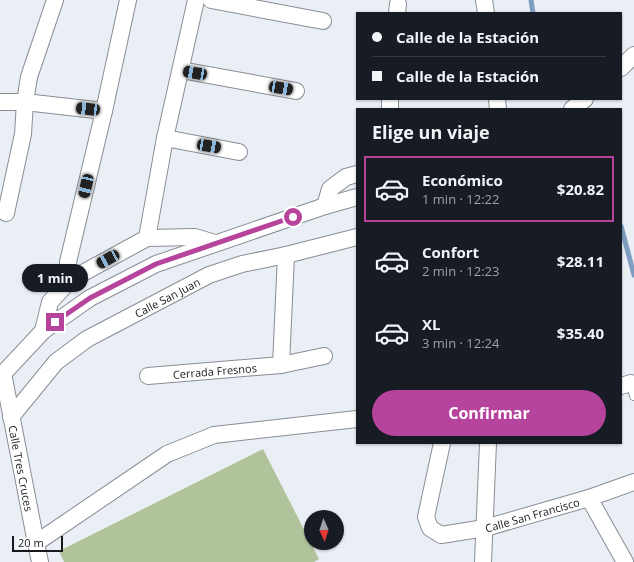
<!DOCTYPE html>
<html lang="es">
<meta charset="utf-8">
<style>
:root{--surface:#171b24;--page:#20242c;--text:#f1f3f6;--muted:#9ea1a6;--line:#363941;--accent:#b6439c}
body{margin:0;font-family:"Open Sans",sans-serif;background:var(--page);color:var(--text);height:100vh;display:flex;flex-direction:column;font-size:15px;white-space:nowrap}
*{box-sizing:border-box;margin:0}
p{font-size:13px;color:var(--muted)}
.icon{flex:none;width:22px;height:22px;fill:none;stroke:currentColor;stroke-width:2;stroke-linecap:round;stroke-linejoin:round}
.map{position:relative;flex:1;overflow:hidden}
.sheet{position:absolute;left:356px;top:108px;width:266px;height:336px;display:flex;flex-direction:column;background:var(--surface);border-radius:0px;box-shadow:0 1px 3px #0004}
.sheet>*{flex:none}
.hud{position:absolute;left:356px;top:12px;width:266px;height:88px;border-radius:0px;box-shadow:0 1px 3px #0004;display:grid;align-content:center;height:88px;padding:0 16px;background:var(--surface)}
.needle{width:26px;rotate:177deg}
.buttons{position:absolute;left:304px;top:510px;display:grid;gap:8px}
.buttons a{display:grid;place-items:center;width:40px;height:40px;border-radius:50%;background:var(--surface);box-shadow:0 1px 3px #0004;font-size:20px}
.scale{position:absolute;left:12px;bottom:10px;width:51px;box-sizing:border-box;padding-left:4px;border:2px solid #16181b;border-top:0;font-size:11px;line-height:14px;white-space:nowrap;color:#16181b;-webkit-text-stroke:3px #fff;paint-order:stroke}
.end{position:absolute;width:18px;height:18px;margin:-9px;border:5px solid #b6439c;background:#fff;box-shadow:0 0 0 2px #fff}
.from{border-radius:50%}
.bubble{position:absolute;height:28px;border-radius:14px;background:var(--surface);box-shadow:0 1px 3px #0004;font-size:13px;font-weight:700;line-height:28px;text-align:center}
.car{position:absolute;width:12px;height:24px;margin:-12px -6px;border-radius:5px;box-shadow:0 0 3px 1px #0007;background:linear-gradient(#222 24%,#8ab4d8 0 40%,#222 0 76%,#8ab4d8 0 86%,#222 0)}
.hud b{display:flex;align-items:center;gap:14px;height:38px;font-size:15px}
.hud b+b{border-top:1px solid var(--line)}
.hud i{width:10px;height:10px;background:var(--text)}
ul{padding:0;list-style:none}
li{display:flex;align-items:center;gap:12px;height:66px;margin:0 8px 6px;padding:0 8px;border:2px solid transparent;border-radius:0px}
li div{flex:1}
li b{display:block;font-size:15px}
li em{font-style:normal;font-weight:700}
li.on{border-color:var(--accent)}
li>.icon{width:36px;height:36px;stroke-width:1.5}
h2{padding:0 16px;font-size:18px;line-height:48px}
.primary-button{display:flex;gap:8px;margin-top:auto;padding:8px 16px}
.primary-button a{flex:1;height:46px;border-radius:24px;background:var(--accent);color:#fff;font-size:16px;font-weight:700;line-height:46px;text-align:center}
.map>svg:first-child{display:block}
</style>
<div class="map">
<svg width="634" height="562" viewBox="0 0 634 562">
<rect width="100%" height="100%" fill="#eaeff6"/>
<polygon fill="#b1c39a" points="263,449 319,559 314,562 64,562 59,551"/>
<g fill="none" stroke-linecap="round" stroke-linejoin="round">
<g stroke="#7f9cc1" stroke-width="5">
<polyline points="531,0 533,13"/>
<polyline points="621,226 634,275"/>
</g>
<g stroke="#898d94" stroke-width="10">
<polyline id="service" points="631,383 634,396"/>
</g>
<g stroke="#898d94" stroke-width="18">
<g id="minor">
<polyline points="211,0 323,21"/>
<polyline points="484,0 486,13"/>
<polyline points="397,13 398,4"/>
<polyline points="621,68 634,55"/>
<polyline points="181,70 296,91"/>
<polyline points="497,99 498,109"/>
<polyline points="0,102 25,102 104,111"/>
<polyline points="390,109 390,99"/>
<polyline points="572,109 585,99"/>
<polyline points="165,138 239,152"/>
<polyline points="325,206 330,189 346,177 357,174"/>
<polyline points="6,213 23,134 25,102 29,77 55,0"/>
<polyline points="147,238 165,138 196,0"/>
<polyline points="70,280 68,262 104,111 128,0"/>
<polyline points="43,331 50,302 70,280 147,238 195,237 215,243"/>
<polyline points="281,365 286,255"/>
<path id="s1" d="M3 373 36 543 40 562"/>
<path id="s2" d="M148 376 281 365 324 356"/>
<polyline points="0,377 43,331 90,298 156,264 325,206 357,197"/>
<polyline points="621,386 631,383"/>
<path id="s3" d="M11 417 56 362 87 339 209 275 242 264 286 255 357 237"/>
<path id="s4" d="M442 443 426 517 430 528 441 535 485 528 589 498 634 482"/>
<polyline points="589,498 625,562"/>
<polyline points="36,543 167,454 214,435 357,419"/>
<polyline points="483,562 488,443"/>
</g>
</g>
<use href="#service" stroke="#fff" stroke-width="8"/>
<use href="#minor" stroke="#fff" stroke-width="16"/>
</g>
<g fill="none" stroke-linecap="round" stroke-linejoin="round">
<polyline stroke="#b6439c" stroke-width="5" points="55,322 90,298 156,264 293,217"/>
</g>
<g text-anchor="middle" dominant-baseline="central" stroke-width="3.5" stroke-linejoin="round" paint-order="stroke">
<g font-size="11" fill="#16181b" stroke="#fff">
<text stroke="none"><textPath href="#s3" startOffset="200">Calle San Juan</textPath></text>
<text stroke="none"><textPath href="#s2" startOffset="67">Cerrada Fresnos</textPath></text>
<text stroke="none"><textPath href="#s1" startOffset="97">Calle Tres Cruces</textPath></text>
<text stroke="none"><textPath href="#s4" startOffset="194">Calle San Francisco</textPath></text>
</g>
</g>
</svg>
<div class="buttons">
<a><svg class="needle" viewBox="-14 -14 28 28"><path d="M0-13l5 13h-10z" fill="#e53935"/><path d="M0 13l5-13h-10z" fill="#9ea1a6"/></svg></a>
</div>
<div class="scale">20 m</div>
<i class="end from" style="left:293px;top:217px"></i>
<i class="end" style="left:55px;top:322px"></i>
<div class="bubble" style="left:22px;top:264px;width:66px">1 min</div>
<i class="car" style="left:195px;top:73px;rotate:280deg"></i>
<i class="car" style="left:281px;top:88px;rotate:100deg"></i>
<i class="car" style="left:88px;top:109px;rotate:276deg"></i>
<i class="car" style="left:209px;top:146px;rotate:100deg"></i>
<i class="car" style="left:86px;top:186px;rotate:193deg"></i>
<i class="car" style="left:108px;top:259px;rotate:241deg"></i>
<div class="hud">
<b><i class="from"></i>Calle de la Estación</b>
<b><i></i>Calle de la Estación</b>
</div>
<section class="sheet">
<h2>Elige un viaje</h2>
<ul>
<li class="on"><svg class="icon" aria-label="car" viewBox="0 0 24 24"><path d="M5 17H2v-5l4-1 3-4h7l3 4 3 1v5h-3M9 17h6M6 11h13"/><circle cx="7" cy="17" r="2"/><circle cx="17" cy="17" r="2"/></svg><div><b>Económico</b><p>1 min · 12:22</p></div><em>$20.82</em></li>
<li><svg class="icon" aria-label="car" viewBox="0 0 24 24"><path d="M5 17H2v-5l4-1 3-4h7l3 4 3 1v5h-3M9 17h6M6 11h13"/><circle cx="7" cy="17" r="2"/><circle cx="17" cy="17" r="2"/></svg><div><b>Confort</b><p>2 min · 12:23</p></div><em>$28.11</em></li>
<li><svg class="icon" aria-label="car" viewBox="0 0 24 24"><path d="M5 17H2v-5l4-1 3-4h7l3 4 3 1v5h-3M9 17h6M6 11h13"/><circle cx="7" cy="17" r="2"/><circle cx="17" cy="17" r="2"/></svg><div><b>XL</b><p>3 min · 12:24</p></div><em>$35.40</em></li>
</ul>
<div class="primary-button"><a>Confirmar</a></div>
</section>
</div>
